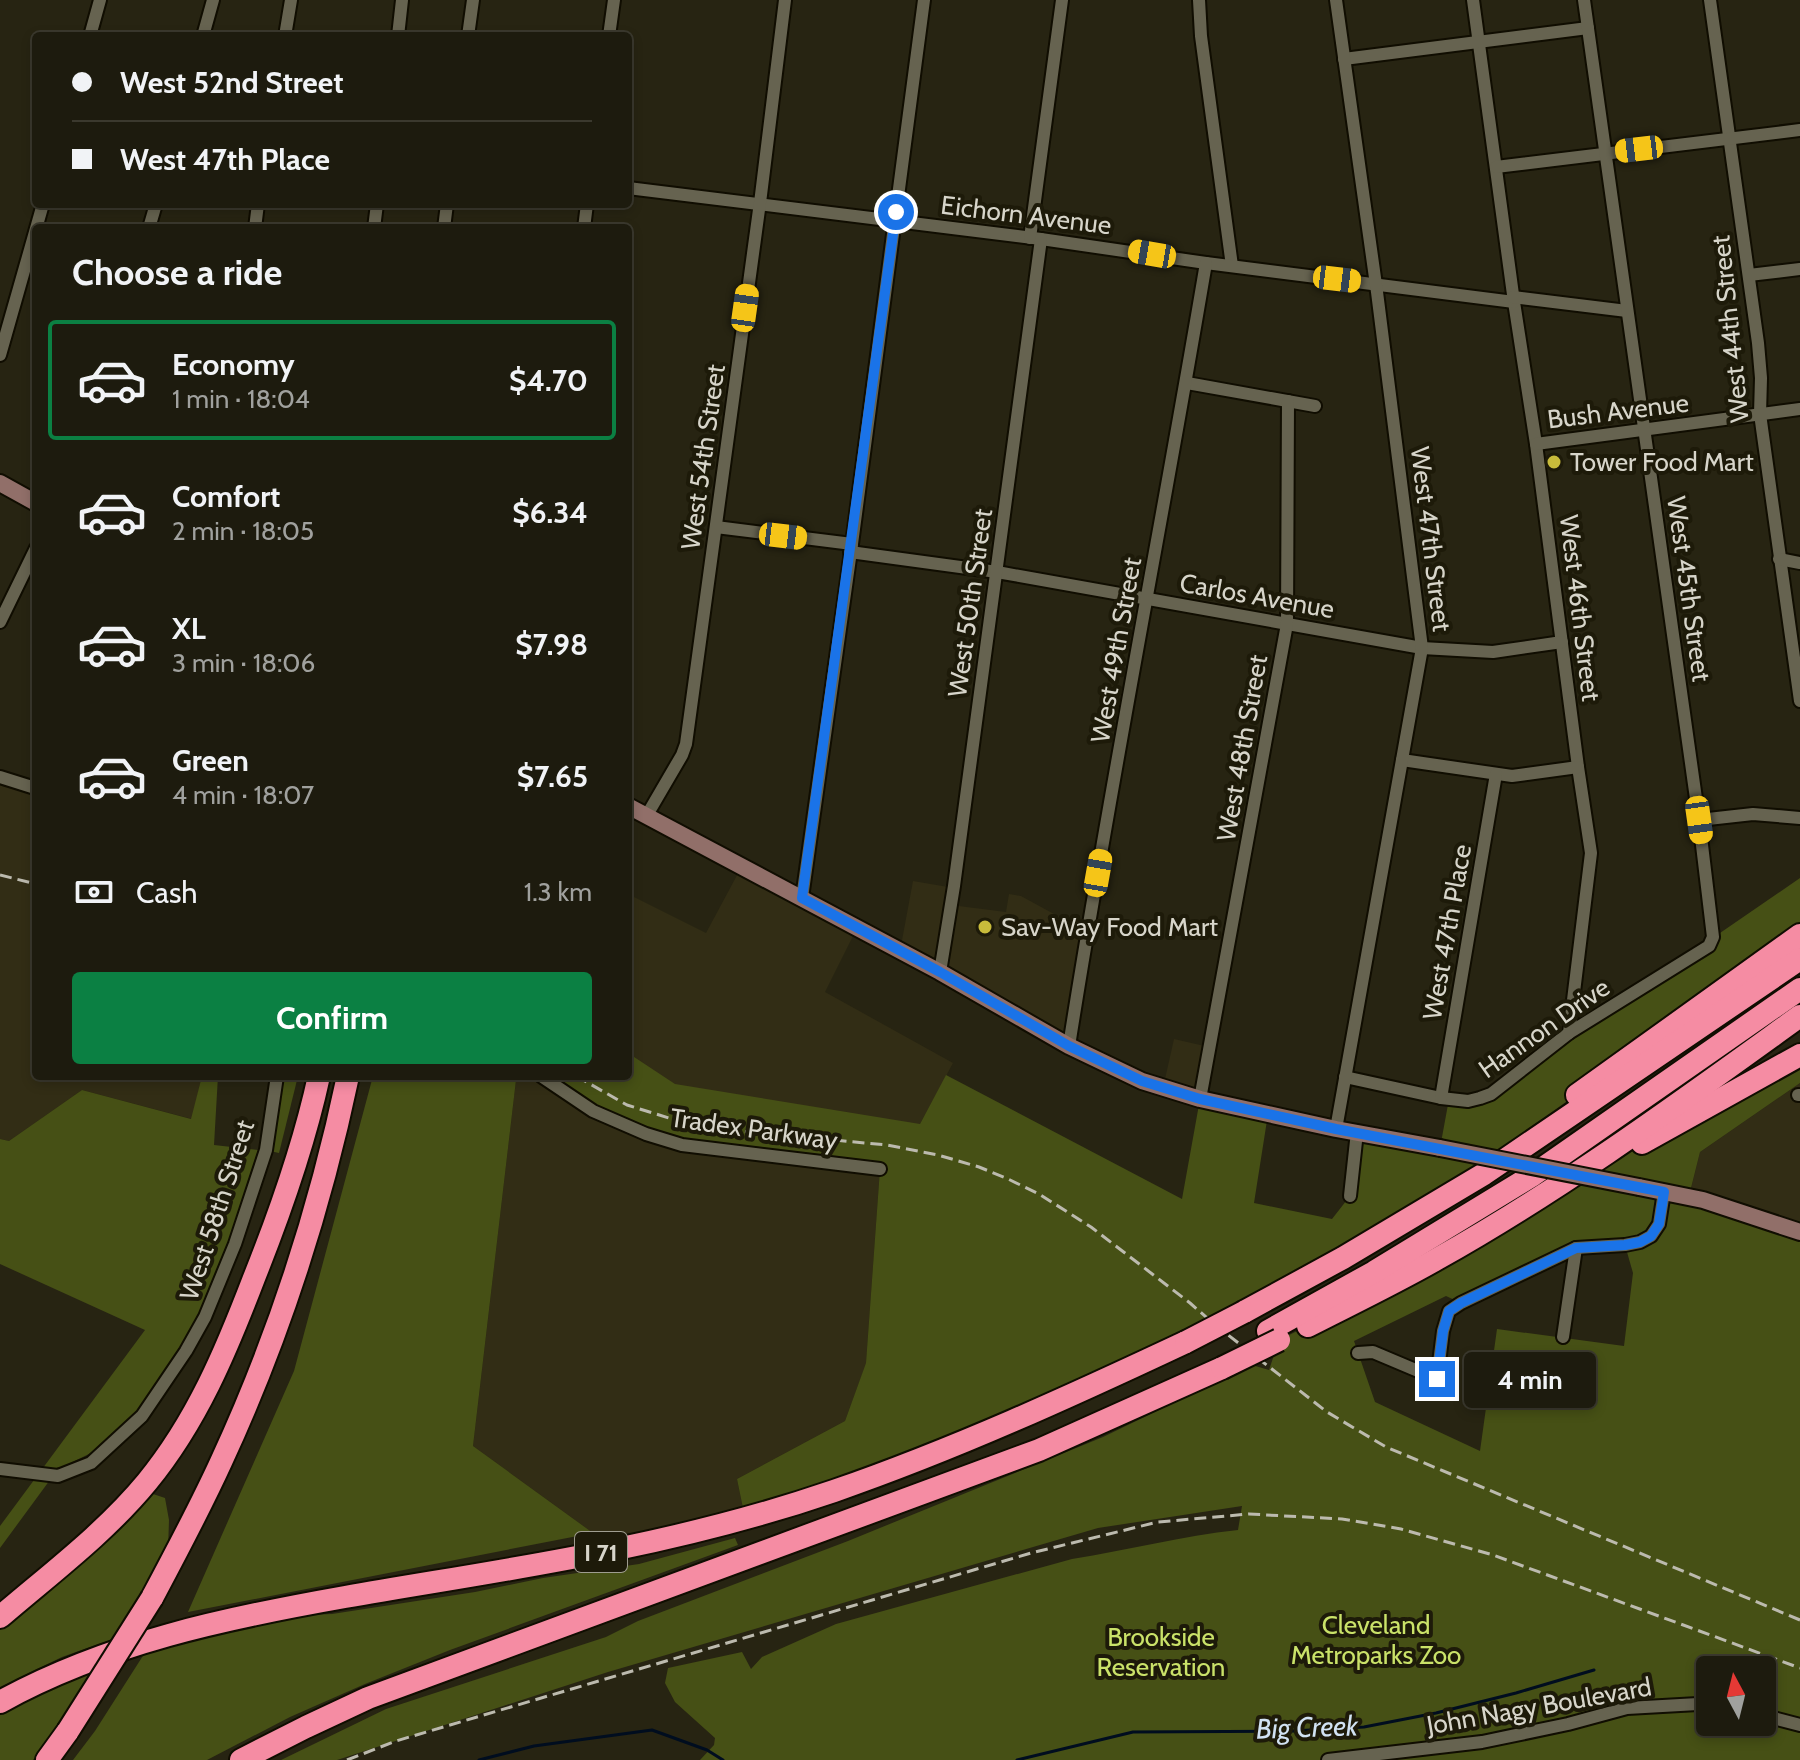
<!DOCTYPE html>
<meta charset="utf-8">
<style>
:root{--surface:#1d1b0e;--page:#2a281c;--text:#f1f3f6;--muted:#a0a19e;--line:#3b392e;--accent:#0b8043}
body{margin:0;font-family:Cabin,sans-serif;background:var(--page);color:var(--text);height:100vh;display:flex;flex-direction:column;font-size:30px;white-space:nowrap}
*{box-sizing:border-box;margin:0}
p{font-size:26px;color:var(--muted)}
.icon{flex:none;width:44px;height:44px;fill:none;stroke:currentColor;stroke-width:2;stroke-linecap:round;stroke-linejoin:round}
.map{position:relative;flex:1;overflow:hidden}
.panel{position:absolute;left:32px;top:224px;width:600px;height:856px;display:flex;flex-direction:column;background:var(--surface);border-radius:8px;box-shadow:0 4px 12px #0003,0 0 0 2px var(--line)}
.panel>*{flex:none}
.banner{position:absolute;left:32px;top:32px;width:600px;height:176px;border-radius:8px;box-shadow:0 4px 12px #0003,0 0 0 2px var(--line);display:grid;align-content:center;height:176px;padding:0 40px;background:var(--surface)}
.needle{width:52px;rotate:353deg}
.fabs{position:absolute;left:1696px;top:1656px;display:grid;gap:16px}
.fabs a{display:grid;place-items:center;width:80px;height:80px;border-radius:8px;background:var(--surface);box-shadow:0 4px 12px #0003,0 0 0 2px var(--line);font-size:40px}
.end{position:absolute;width:36px;height:36px;margin:-18px;border:10px solid #1a73e8;background:#fff;box-shadow:0 0 0 4px #fff}
.from{border-radius:50%}
.bubble{position:absolute;height:56px;border-radius:8px;background:var(--surface);box-shadow:0 4px 12px #0003,0 0 0 2px var(--line);font-size:26px;font-weight:700;line-height:56px;text-align:center}
.car{position:absolute;width:24px;height:48px;margin:-24px -12px;border-radius:10px;box-shadow:0 0 6px 2px #0007;background:linear-gradient(#f5c518 24%,#345 0 40%,#f5c518 0 76%,#345 0 86%,#f5c518 0)}
.banner b{display:flex;align-items:center;gap:28px;height:76px;font-size:30px}
.banner b+b{border-top:2px solid var(--line)}
.banner i{width:20px;height:20px;background:var(--text)}
ul{padding:0;list-style:none}
li{display:flex;align-items:center;gap:24px;height:120px;margin:0 16px 12px;padding:0 24px;border:4px solid transparent;border-radius:8px}
li div{flex:1}
li b{display:block;font-size:30px}
li em{font-style:normal;font-weight:700}
li.current{border-color:var(--accent)}
li>.icon{width:72px;height:72px;stroke-width:1.5}
h2{padding:0 40px;font-size:36px;line-height:96px}
.pay{display:flex;align-items:center;gap:20px;height:88px;padding:0 40px;font-size:30px}
.pay p{margin-inline-start:auto}
.action{display:flex;gap:16px;margin-top:auto;padding:16px 40px}
.action a{flex:1;height:92px;border-radius:8px;background:var(--accent);color:#fff;font-size:32px;font-weight:700;line-height:92px;text-align:center}
.map>svg:first-child{display:block}
</style>
<div class="map">
<svg width="1800" height="1760" viewBox="0 0 1800 1760">
<rect width="100%" height="100%" fill="#272412"/>
<g fill="#322d15">
<polygon points="0,777 36,785 36,1076 202,1076 192,1119 82,1090 9,1141 0,1139"/>
<polygon points="742,866 857,928 825,992 953,1063 920,1124 880,1169 866,1364 845,1421 737,1479 745,1518 600,1552 593,1533 473,1446 516,1080 508,1076 628,1076 628,894 706,933"/>
<polygon points="913,881 954,888 951,905 1006,912 1009,894 1021,896 1087,932 1069,1046 900,951"/>
<polygon points="1174,1039 1209,1047 1200,1099 1163,1088"/>
<polygon points="1800,1083 1800,1232 1689,1197 1700,1152"/>
</g>
<g fill="#465015" fill-rule="evenodd">
<polygon points="1800,878 1800,925 1691,1012 1552,1112 1396,1222 1079,1392 745,1518 737,1479 845,1421 866,1363 880,1169 646,1134 541,1076 628,1076 628,1053 675,1084 920,1124 946,1075 1182,1199 1200,1099 1268,1114 1254,1203 1332,1219 1350,1196 1357,1132 1440,1148 1449,1099 1480,1098"/>
<path d="M1800 1055V1083L1700 1152 1689 1196 1800 1232V1760H700L714 1745 715 1738 675 1702 665 1683 668 1668 742 1652 751 1669 762 1657 836 1624 1072 1559C1128 1550 1182 1536 1238 1530L1242 1506 1098 1528 608 1672 337 1760H281L386 1709 606 1637 638 1621 848 1541 1103 1437 1252 1365 1269 1370 1279 1340 1358 1301 1539 1198ZM1625 1245 1633 1273 1624 1346 1497 1329 1480 1451 1375 1402 1354 1341 1446 1296 1461 1303 1576 1248ZM1710 1670H1762V1722H1710Z"/>
<polygon points="202,1076 218,1076 214,1145 258,1150 231,1234 193,1329 174,1360 144,1404 128,1423 89,1454 58,1469 0,1548 0,1526 145,1330 0,1264 0,1139 9,1141 82,1090 191,1119"/>
<polygon points="282,1076 298,1076 279,1153 270,1151"/>
<polygon points="373,1076 508,1076 516,1080 473,1446 593,1533 188,1612 294,1371"/>
<polygon points="153,1494 165,1498 169,1520 168,1551 113,1639 62,1657 0,1687 0,1627 114,1531"/>
<polygon points="735,1538 738,1545 450,1650 365,1684 290,1717 207,1760 73,1760 95,1731 146,1651 231,1629 306,1615 332,1614 475,1592 543,1578 639,1564"/>
<polygon points="96,1668 33,1760 0,1760 0,1712 55,1685"/>
</g>
<g fill="none" stroke-linecap="round" stroke-linejoin="round">
<g stroke="#000d1f" stroke-width="3">
<polyline points="479,1760 534,1746 652,1730 707,1750 723,1760"/>
<polyline points="1017,1760 1133,1732 1293,1731 1364,1727 1436,1713 1516,1693 1594,1670"/>
</g>
<g stroke="#100d01" stroke-width="16">
<g id="minor">
<polyline points="1199,0 1201,36 1232,266"/>
<polyline points="1473,0 1514,302 1536,444 1578,767 1591,853 1569,1033"/>
<polyline points="1710,0 1758,343 1761,378 1760,414 1800,701"/>
<polyline points="90,36 100,0"/>
<polyline points="203,36 213,0"/>
<polyline points="285,36 291,0"/>
<polyline points="398,36 402,0"/>
<polyline points="468,36 473,0"/>
<polyline points="609,36 614,0"/>
<polyline points="1344,59 1588,28"/>
<polyline points="1496,167 1800,130"/>
<polyline points="628,188 1041,239 1206,263 1514,302"/>
<polyline points="149,228 156,204"/>
<polyline points="255,228 258,204"/>
<polyline points="374,228 377,204"/>
<polyline points="444,228 447,204"/>
<polyline points="584,228 587,204"/>
<polyline points="1030,238 1062,0"/>
<polyline points="1749,275 1800,269"/>
<polyline points="1513,297 1627,311"/>
<polyline points="0,355 43,204"/>
<polyline points="1187,383 1315,406"/>
<polyline points="1536,444 1800,409"/>
<polyline points="716,527 852,544"/>
<polyline points="850,552 997,572 1422,648 1493,652 1562,642"/>
<polyline points="1779,559 1800,563"/>
<polyline points="0,622 36,548"/>
<polyline points="1402,760 1512,776 1578,767"/>
<polyline points="0,777 35,788 36,785"/>
<polyline points="647,815 682,755 686,744 761,195 785,0"/>
<polyline points="1699,820 1753,814 1800,818"/>
<polyline points="802,898 852,544 924,0"/>
<polyline points="940,972 954,886 1041,239"/>
<path d="M1069 1046C1110 784 1162 524 1206 263"/>
<polyline points="541,1076 593,1111 646,1134 682,1145 880,1169"/>
<polyline points="1345,1077 1441,1098 1468,1101 1480,1098 1491,1094 1569,1033 1709,946 1713,937 1699,820 1584,0"/>
<polyline points="1798,1095 1800,1095"/>
<polyline points="1441,1098 1496,774"/>
<polyline points="1200,1099 1287,624 1288,401"/>
<polyline points="1336,1129 1422,648 1377,292 1336,0"/>
<polyline points="1350,1196 1357,1132"/>
<polyline points="1563,1337 1576,1248"/>
<polyline points="1358,1353 1373,1352 1437,1379 1443,1331 1449,1311 1461,1303 1576,1248 1625,1245 1640,1242 1651,1236 1659,1224 1664,1192"/>
<polyline points="0,1469 58,1476 91,1463 142,1416 186,1351 205,1317 235,1244 266,1150 277,1076"/>
<polyline points="1762,1715 1800,1725"/>
<polyline points="1328,1760 1482,1742 1568,1724 1627,1708 1698,1704 1710,1705"/>
</g>
</g>
<g stroke="#100d01" stroke-width="20">
<g id="secondary">
<polyline points="0,483 36,503"/>
<polyline points="628,806 940,972 1069,1046 1142,1081 1200,1099 1336,1129 1440,1148"/>
<polyline points="1639,1187 1703,1200 1800,1232"/>
</g>
</g>
<g stroke="#100d01" stroke-width="26">
<g id="motorway">
<polyline points="1577,1095 1800,935"/>
<polyline points="1642,1143 1800,1055"/>
<polyline points="1244,1312 1343,1258 1484,1174 1800,959"/>
<path d="M1308 1326C1351 1304 1395 1283 1437 1259 1564 1188 1682 1101 1800 1016"/>
<polyline points="1268,1331 1374,1272 1533,1175 1800,989"/>
<path d="M152 1598C176 1553 200 1508 221 1462 278 1339 320 1209 348 1076"/>
<path d="M0 1617C50 1574 105 1533 147 1482 197 1421 226 1351 254 1278 280 1213 304 1145 319 1076"/>
<path d="M0 1702C107 1643 226 1618 345 1597 436 1581 527 1568 617 1549 690 1534 764 1515 834 1491 955 1449 1071 1396 1186 1342"/>
<polyline points="47,1760 68,1731"/>
<polyline points="241,1760 306,1727 368,1698 1039,1450 1222,1368"/>
</g>
</g>
<use href="#minor" stroke="#666350" stroke-width="12"/>
<use href="#secondary" stroke="#916f69" stroke-width="16"/>
<use href="#motorway" stroke="#f58ca3" stroke-width="22"/>
<g stroke="#bcbaae" stroke-width="3" stroke-dasharray="12 6" stroke-linecap="butt">
<polyline points="0,875 36,884"/>
<polyline points="576,1076 627,1105 685,1123 726,1130 887,1145 938,1155 979,1167 1006,1178 1039,1194 1091,1227 1190,1303 1214,1324 1327,1412 1386,1447 1800,1620"/>
<polyline points="347,1760 396,1741 1031,1553 1158,1522 1249,1514 1342,1519 1401,1529 1493,1555 1800,1668"/>
</g>
<g stroke="#100d01" stroke-width="20" stroke-linecap="butt">
<polyline id="secondary-bridge" points="1440,1148 1639,1187"/>
</g>
<g stroke="#100d01" stroke-width="26" stroke-linecap="butt">
<g id="motorway-bridge">
<polyline points="1186,1342 1244,1312"/>
<polyline points="1222,1368 1279,1340"/>
<polyline points="68,1731 152,1598"/>
</g>
</g>
<use href="#secondary-bridge" stroke="#916f69" stroke-width="16"/>
<use href="#motorway-bridge" stroke="#f58ca3" stroke-width="22"/>
</g>
<g fill="none" stroke-linecap="round" stroke-linejoin="round">
<polyline stroke="#1a73e8" stroke-width="10" points="896,212 802,898 940,972 1069,1046 1142,1081 1200,1099 1336,1129 1664,1192 1659,1224 1651,1236 1640,1242 1625,1245 1576,1248 1461,1303 1449,1311 1443,1331 1437,1379"/>
</g>
<g fill="#c8bb3b" stroke="#1d1a09" stroke-width="3">
<circle cx="1554" cy="462" r="8"/>
<circle cx="985" cy="927" r="8"/>
</g>
<g text-anchor="middle" dominant-baseline="central" stroke-width="8" stroke-linejoin="round" paint-order="stroke">
<rect fill="#1d1a09" stroke="#9f9d90" stroke-width="2" x="575" y="1532" width="52" height="40" rx="6"/>
<g font-size="24" font-weight="bold" fill="#d7d5ca">
<text x="601" y="1552">I 71</text>
</g>
<g font-size="26" fill="#d7d5ca" stroke="#1d1a09">
<text transform="translate(1026 215) rotate(7)">Eichorn Avenue</text>
<text transform="translate(1730 329) rotate(-96)">West 44th Street</text>
<text transform="translate(1618 411) rotate(-7)">Bush Avenue</text>
<text transform="translate(703 457) rotate(-82)">West 54th Street</text>
<text transform="translate(1431 539) rotate(83)">West 47th Street</text>
<text transform="translate(1689 589) rotate(82)">West 45th Street</text>
<text transform="translate(1257 596) rotate(10)">Carlos Avenue</text>
<text transform="translate(970 603) rotate(-82)">West 50th Street</text>
<text transform="translate(1580 608) rotate(83)">West 46th Street</text>
<text transform="translate(1116 650) rotate(-80)">West 49th Street</text>
<text transform="translate(1242 748) rotate(-80)">West 48th Street</text>
<text transform="translate(1447 932) rotate(-80)">West 47th Place</text>
<text transform="translate(1544 1028) rotate(-35)">Hannon Drive</text>
<text transform="translate(754 1129) rotate(8)">Tradex Parkway</text>
<text transform="translate(217 1210) rotate(-72)">West 58th Street</text>
<text transform="translate(1539 1706) rotate(-10)">John Nagy Boulevard</text>
</g>
<g font-size="26" fill="#d7d5ca" stroke="#1d1a09" text-anchor="start">
<text x="1570" y="462">Tower Food Mart</text>
<text x="1001" y="927">Sav-Way Food Mart</text>
</g>
<g font-size="26" fill="#cae269" stroke="#1d1a09">
<text x="1376" y="1625">Cleveland<tspan x="1376" dy="30">Metroparks Zoo</tspan></text>
<text x="1161" y="1637">Brookside<tspan x="1161" dy="30">Reservation</tspan></text>
</g>
<g font-size="28" font-style="italic" fill="#d1e2f3" stroke="#1d1a09">
<text transform="translate(1307 1727) rotate(-2)">Big Creek</text>
</g>
</g>
</svg>
<div class="fabs">
<a><svg class="needle" viewBox="-14 -14 28 28"><path d="M0-13l5 13h-10z" fill="#e53935"/><path d="M0 13l5-13h-10z" fill="#a0a19e"/></svg></a>
</div>
<i class="end from" style="left:896px;top:212px"></i>
<i class="end" style="left:1437px;top:1379px"></i>
<div class="bubble" style="left:1464px;top:1352px;width:132px">4 min</div>
<i class="car" style="left:1639px;top:149px;rotate:263deg"></i>
<i class="car" style="left:1152px;top:254px;rotate:280deg"></i>
<i class="car" style="left:1337px;top:279px;rotate:97deg"></i>
<i class="car" style="left:745px;top:308px;rotate:8deg"></i>
<i class="car" style="left:783px;top:536px;rotate:97deg"></i>
<i class="car" style="left:1699px;top:820px;rotate:172deg"></i>
<i class="car" style="left:1098px;top:873px;rotate:10deg"></i>
<div class="banner">
<b><i class="from"></i>West 52nd Street</b>
<b><i></i>West 47th Place</b>
</div>
<section class="panel">
<h2>Choose a ride</h2>
<ul>
<li class="current"><svg class="icon" aria-label="car" viewBox="0 0 24 24"><path d="M5 17H2v-5l4-1 3-4h7l3 4 3 1v5h-3M9 17h6M6 11h13"/><circle cx="7" cy="17" r="2"/><circle cx="17" cy="17" r="2"/></svg><div><b>Economy</b><p>1 min · 18:04</p></div><em>$4.70</em></li>
<li><svg class="icon" aria-label="car" viewBox="0 0 24 24"><path d="M5 17H2v-5l4-1 3-4h7l3 4 3 1v5h-3M9 17h6M6 11h13"/><circle cx="7" cy="17" r="2"/><circle cx="17" cy="17" r="2"/></svg><div><b>Comfort</b><p>2 min · 18:05</p></div><em>$6.34</em></li>
<li><svg class="icon" aria-label="car" viewBox="0 0 24 24"><path d="M5 17H2v-5l4-1 3-4h7l3 4 3 1v5h-3M9 17h6M6 11h13"/><circle cx="7" cy="17" r="2"/><circle cx="17" cy="17" r="2"/></svg><div><b>XL</b><p>3 min · 18:06</p></div><em>$7.98</em></li>
<li><svg class="icon" aria-label="car" viewBox="0 0 24 24"><path d="M5 17H2v-5l4-1 3-4h7l3 4 3 1v5h-3M9 17h6M6 11h13"/><circle cx="7" cy="17" r="2"/><circle cx="17" cy="17" r="2"/></svg><div><b>Green</b><p>4 min · 18:07</p></div><em>$7.65</em></li>
</ul>
<div class="pay"><svg class="icon" aria-label="cash" viewBox="0 0 24 24"><path d="M3 7h18v10H3z"/><circle cx="12" cy="12" r="2"/></svg>Cash<p>1.3 km</p></div>
<div class="action"><a>Confirm</a></div>
</section>
</div>
